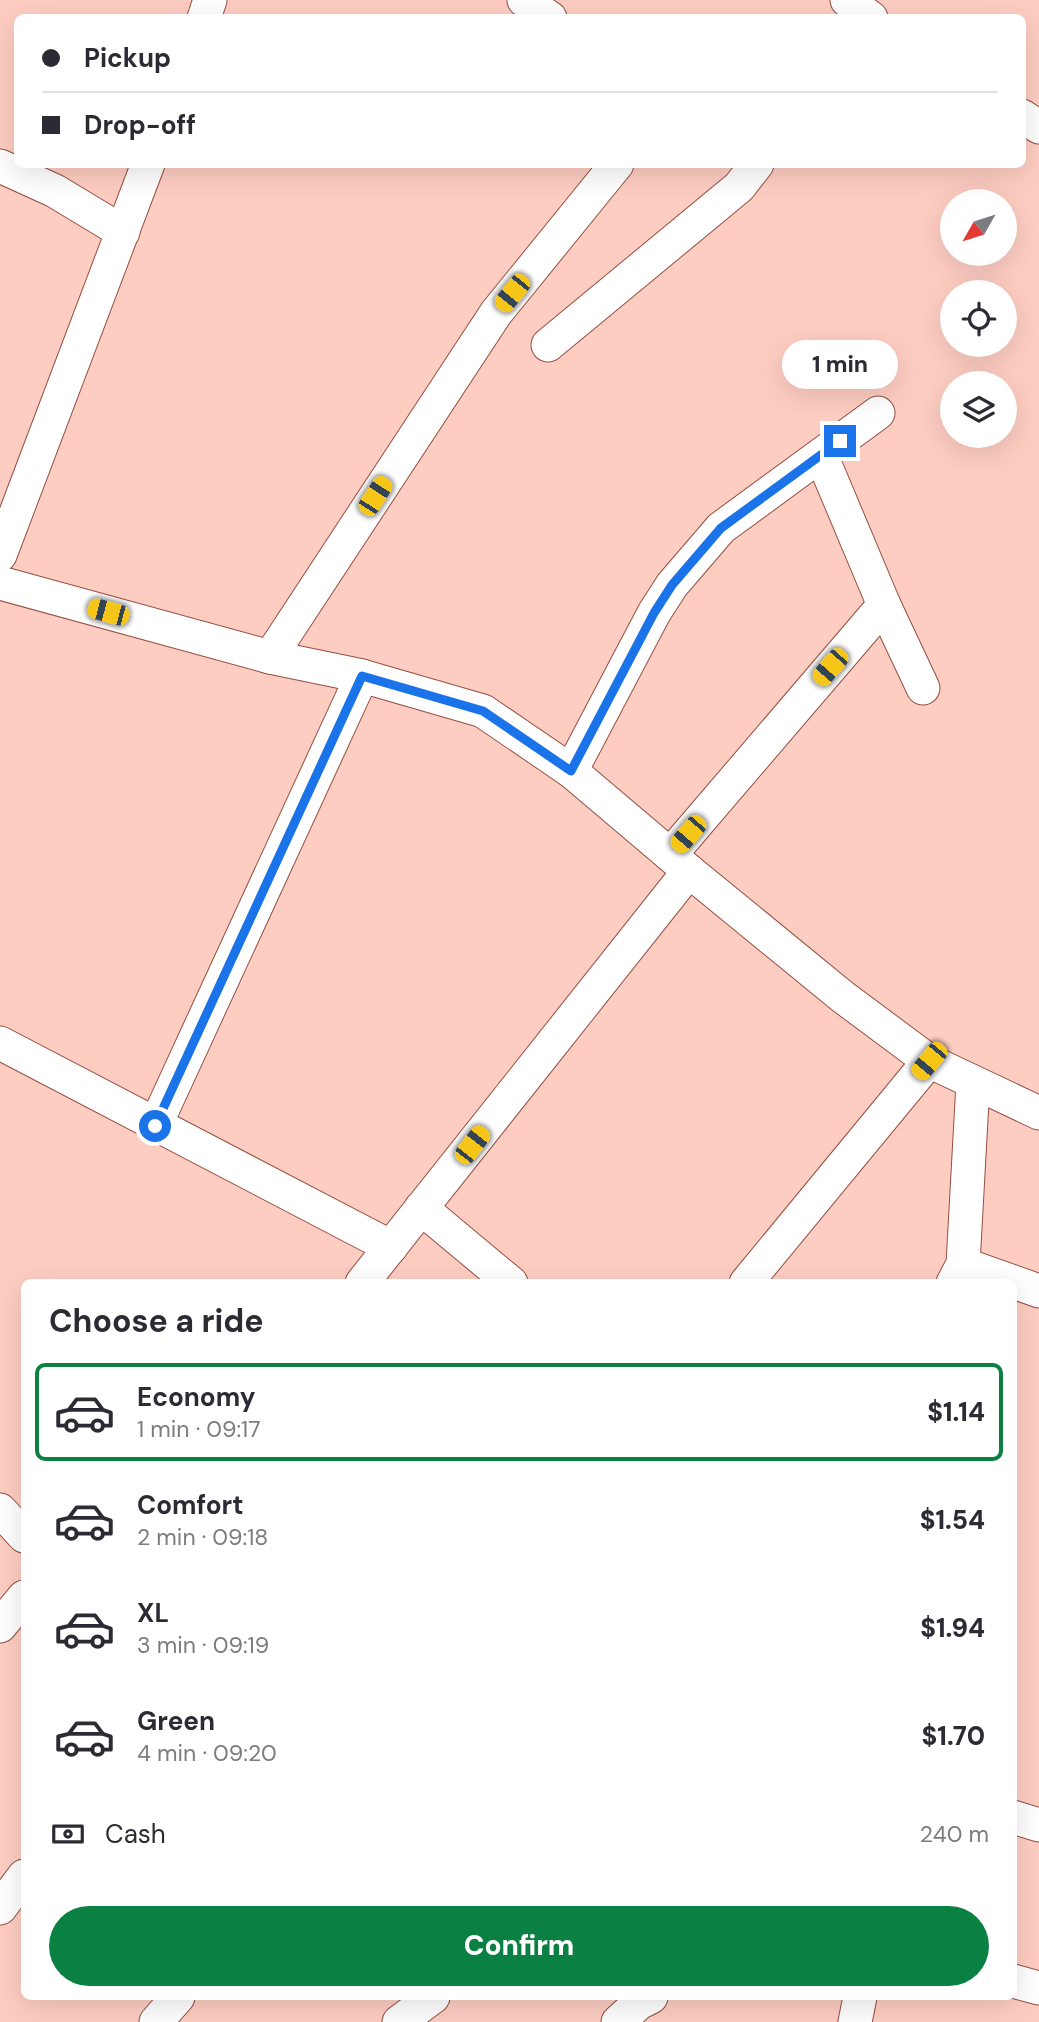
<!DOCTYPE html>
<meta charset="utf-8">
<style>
:root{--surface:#fff;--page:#f7f7f7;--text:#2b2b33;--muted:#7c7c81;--line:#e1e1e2;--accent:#0b8043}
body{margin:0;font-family:"DM Sans",sans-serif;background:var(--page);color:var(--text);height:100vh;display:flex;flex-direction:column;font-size:26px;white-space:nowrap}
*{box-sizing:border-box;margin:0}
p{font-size:23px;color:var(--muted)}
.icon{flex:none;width:38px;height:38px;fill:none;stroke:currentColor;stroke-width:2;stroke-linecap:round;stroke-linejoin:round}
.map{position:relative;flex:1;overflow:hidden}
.panel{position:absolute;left:21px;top:1279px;width:996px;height:721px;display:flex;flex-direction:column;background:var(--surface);border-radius:10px;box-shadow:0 7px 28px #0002}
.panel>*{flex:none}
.guide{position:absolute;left:14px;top:14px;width:1012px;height:154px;border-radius:10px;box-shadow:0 7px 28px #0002;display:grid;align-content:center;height:154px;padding:0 28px;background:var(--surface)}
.needle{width:46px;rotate:231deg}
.controls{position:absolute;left:940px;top:189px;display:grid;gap:14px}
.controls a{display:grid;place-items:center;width:77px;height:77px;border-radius:50%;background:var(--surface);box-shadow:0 7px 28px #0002;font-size:35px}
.end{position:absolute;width:32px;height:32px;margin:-16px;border:9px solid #1a73e8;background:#fff;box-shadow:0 0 0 4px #fff}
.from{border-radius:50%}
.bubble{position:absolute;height:49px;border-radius:24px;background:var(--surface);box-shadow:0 7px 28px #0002;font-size:23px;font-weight:800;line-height:49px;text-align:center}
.car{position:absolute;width:21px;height:42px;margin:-21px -10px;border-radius:9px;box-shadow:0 0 5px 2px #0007;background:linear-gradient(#f5c518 24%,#345 0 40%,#f5c518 0 76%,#345 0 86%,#f5c518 0)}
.guide b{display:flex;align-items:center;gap:24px;height:66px;font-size:26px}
.guide b+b{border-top:2px solid var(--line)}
.guide i{width:18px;height:18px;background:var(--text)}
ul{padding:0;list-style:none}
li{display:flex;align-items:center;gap:21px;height:98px;margin:0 14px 10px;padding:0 14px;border:4px solid transparent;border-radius:10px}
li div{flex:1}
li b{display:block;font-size:26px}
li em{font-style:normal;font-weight:800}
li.selected{border-color:var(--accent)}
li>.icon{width:63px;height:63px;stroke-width:1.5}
h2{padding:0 28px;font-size:32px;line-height:84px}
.pay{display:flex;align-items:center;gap:18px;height:77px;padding:0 28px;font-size:26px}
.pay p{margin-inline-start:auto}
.cta{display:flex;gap:14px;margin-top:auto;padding:14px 28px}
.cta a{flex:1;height:80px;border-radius:42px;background:var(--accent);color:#fff;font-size:28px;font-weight:800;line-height:80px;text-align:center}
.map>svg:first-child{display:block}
</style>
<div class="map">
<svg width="1039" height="2022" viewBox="0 0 1039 2022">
<rect width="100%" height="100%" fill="#fecdc2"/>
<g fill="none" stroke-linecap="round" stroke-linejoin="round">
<g stroke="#954e41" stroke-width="35">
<g id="street">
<polyline points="524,0 550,18"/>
<polyline points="847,0 871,18"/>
<polyline points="204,18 210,0"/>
<polyline points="1022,116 1039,127"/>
<polyline points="0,166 55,191 123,232"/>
<polyline points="548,345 739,187 757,164"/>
<polyline points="821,455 884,605 923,688"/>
<polyline points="0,555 148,164"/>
<polyline points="0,583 270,657 362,676 483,711 571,771 689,871 843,997 929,1061 1039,1113"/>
<polyline points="270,657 496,313 617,164"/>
<polyline points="571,771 654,613 672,585 721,528 878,413"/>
<polyline points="670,855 884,605"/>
<polyline points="0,1043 391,1247"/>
<polyline points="155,1126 362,676"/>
<polyline points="421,1208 511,1283"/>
<polyline points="963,1264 1039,1291"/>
<polyline points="362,1283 689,871"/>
<polyline points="746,1283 929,1061"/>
<polyline points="953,1283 963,1264 973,1083"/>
<polyline points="0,1510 24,1536"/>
<polyline points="0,1626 24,1597"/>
<polyline points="1013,1817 1039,1825"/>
<polyline points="0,1908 24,1876"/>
<polyline points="1013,1981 1039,1988"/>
<polyline points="156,2022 178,1997"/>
<polyline points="399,2022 433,1997"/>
<polyline points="618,2022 639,2003 651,1997"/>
<polyline points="855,2022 860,1997"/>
</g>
</g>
<use href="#street" stroke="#fff" stroke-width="33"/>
</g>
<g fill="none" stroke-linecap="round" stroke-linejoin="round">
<polyline stroke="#1a73e8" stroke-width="9" points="155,1126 362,676 483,711 571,771 654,613 672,585 721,528 840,441"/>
</g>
</svg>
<div class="controls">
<a><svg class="needle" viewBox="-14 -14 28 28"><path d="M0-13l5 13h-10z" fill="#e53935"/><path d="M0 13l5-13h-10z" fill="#7c7c81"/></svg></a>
<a><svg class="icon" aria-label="locate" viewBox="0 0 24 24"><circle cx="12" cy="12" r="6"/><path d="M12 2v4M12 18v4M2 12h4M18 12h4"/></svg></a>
<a><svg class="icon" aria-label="layers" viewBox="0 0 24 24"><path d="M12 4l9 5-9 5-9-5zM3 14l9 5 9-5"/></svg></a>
</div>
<i class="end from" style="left:155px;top:1126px"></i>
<i class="end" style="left:840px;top:441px"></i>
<div class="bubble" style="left:782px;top:340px;width:116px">1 min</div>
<i class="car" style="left:512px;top:293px;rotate:219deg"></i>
<i class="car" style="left:375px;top:496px;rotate:33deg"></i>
<i class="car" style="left:108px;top:612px;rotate:285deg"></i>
<i class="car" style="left:830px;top:667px;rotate:221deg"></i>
<i class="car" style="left:688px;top:834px;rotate:221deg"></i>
<i class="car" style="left:929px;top:1061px;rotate:220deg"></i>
<i class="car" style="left:472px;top:1145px;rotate:38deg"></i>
<div class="guide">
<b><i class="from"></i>Pickup</b>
<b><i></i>Drop-off</b>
</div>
<section class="panel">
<h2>Choose a ride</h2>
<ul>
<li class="selected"><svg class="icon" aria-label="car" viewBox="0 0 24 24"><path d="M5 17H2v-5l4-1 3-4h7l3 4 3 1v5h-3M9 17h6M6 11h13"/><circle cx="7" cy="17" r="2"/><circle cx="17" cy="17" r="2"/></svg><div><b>Economy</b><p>1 min · 09:17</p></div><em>$1.14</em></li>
<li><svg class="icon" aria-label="car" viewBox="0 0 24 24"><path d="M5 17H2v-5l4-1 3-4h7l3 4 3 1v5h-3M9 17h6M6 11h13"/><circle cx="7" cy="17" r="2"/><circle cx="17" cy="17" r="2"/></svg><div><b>Comfort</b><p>2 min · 09:18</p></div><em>$1.54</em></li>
<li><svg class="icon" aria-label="car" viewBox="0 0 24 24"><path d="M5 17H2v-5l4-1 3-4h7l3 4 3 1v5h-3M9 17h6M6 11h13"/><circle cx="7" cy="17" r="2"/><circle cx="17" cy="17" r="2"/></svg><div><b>XL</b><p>3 min · 09:19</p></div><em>$1.94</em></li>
<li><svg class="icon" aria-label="car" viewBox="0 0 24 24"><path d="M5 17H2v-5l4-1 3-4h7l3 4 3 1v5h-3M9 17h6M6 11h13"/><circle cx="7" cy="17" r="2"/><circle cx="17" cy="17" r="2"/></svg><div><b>Green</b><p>4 min · 09:20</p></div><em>$1.70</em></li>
</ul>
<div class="pay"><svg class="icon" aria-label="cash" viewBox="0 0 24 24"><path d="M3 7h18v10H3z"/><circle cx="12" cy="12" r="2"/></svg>Cash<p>240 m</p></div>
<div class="cta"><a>Confirm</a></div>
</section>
</div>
